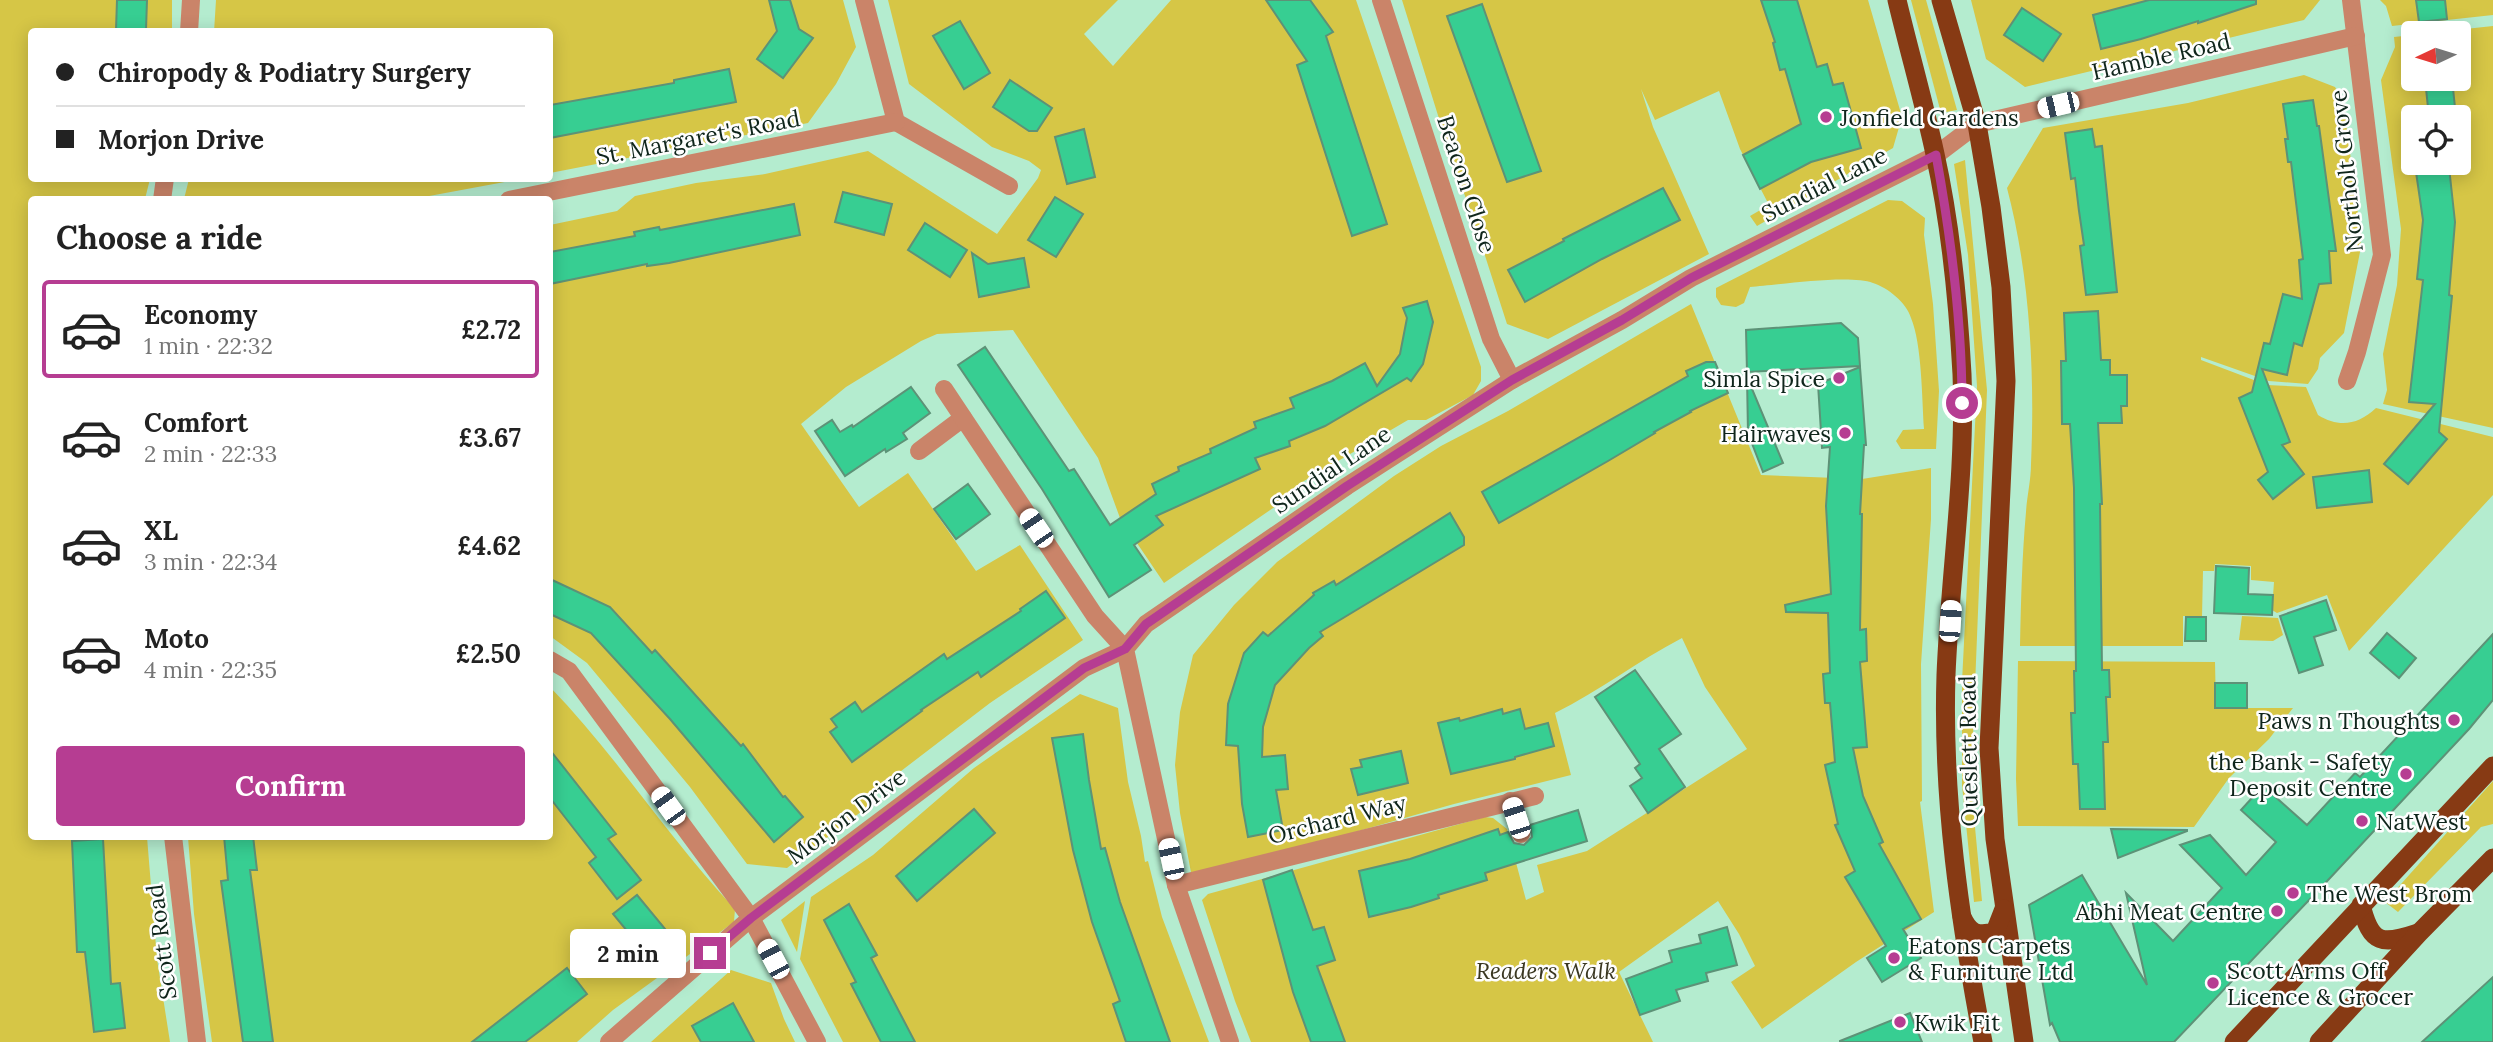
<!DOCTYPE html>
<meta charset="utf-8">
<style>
:root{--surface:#fff;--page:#f6f6f6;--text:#222;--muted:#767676;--line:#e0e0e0;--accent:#b63d92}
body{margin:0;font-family:Lora,serif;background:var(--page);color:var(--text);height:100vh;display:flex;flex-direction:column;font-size:26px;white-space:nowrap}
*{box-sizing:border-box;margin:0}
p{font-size:23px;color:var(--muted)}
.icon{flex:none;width:38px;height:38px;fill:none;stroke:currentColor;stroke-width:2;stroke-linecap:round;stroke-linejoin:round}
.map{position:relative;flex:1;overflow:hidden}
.sheet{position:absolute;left:28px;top:196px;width:525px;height:644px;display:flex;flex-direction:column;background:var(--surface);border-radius:7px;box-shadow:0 4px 18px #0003}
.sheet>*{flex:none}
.banner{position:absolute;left:28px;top:28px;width:525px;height:154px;border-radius:7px;box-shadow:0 4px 18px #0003;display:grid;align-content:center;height:154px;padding:0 28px;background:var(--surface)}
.needle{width:46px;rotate:266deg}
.tools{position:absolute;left:2401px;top:21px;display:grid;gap:14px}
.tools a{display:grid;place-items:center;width:70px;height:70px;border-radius:7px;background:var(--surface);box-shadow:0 4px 18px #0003;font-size:35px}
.end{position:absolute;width:32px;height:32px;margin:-16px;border:9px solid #b63d92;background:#fff;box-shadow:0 0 0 4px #fff}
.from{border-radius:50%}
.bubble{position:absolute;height:49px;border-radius:7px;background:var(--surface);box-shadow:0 4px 18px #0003;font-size:23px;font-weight:800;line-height:49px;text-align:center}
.car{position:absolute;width:21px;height:42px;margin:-21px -10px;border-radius:9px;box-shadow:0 0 5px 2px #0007;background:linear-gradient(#fff 24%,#345 0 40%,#fff 0 76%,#345 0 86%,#fff 0)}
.banner b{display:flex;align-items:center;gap:24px;height:66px;font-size:26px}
.banner b+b{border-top:2px solid var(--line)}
.banner i{width:18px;height:18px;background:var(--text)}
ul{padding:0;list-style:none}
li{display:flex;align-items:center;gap:21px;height:98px;margin:0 14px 10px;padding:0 14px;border:4px solid transparent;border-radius:7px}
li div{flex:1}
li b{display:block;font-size:26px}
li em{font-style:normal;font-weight:800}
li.on{border-color:var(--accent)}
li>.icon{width:63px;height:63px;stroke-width:1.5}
h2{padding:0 28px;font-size:32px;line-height:84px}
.cta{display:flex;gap:14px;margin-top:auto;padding:14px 28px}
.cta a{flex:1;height:80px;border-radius:7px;background:var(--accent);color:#fff;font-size:28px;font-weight:800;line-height:80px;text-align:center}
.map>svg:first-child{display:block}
</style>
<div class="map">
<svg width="2493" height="1042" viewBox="0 0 2493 1042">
<rect width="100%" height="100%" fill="#b4eccf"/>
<g fill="#d6c646" fill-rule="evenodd">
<polygon points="0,0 172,0 172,31 32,32 32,178 150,179 145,199 32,200 32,836 147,837 157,959 170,1042 0,1042"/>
<polygon points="216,0 843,0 856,47 836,84 808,123 550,173 550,32 214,32"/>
<polygon points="888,0 1118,0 1084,34 1113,66 1171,0 1356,0 1481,367 1481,381 1473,395 1426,420 1408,420 1304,481 1276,506 1164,583 1120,518 1098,458 1013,330 937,334 921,341 846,387 801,424 859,507 908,473 976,571 1020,545 1083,640 990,703 871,794 874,802 787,868 747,864 690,787 587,663 550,636 550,225 617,211 635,196 696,183 765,174 868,151 997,234 1038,178 1041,170 1029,161 992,147 909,84"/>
<polygon points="1402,0 1868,0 1902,117 1893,148 1757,226 1750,216 1769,205 1740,149 1719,91 1655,120 1641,89 1653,127 1709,254 1548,339 1507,324 1469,206 1456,173"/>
<polygon points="1911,0 1926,0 1957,110 1941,113"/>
<polygon points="1971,0 2320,0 2304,20 2025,87 1986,59"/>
<polygon points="2380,0 2493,0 2493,15 2392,26 2386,6"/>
<path d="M2493 26V428L2383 404 2387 390 2383 354 2397 285 2401 229 2381 80 2395 47 2394 37 2413 35V79H2459V33H2428ZM2413 117H2459V163H2413Z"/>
<path d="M2304 75 2335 87 2343 100 2361 236 2360 252 2344 333 2320 358 2318 369 2308 384 2269 381 2201 357V360L2267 385 2306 387 2318 415C2339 428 2358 425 2376 408L2493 437V495L2349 651 2327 595 2277 613 2272 610 2274 582 2251 580V566L2215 564 2214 571H2203L2202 617 2183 616V646H2020C2021 601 2022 556 2026 512 2027 496 2031 480 2031 464 2035 374 2030 275 2007 188L2043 128 2188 103Z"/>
<polygon points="1965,160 1987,390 1971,785 1982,901 1974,902 1962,785 1962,682 1977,386 1968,255 1954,164"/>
<polygon points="189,179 189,178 521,179 413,199 184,199"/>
<path d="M1888 200 1902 201 1925 218 1924 235 1933 304 1939 391 1936 449H1901L1896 441 1903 430 1924 429C1922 399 1922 344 1911 318 1906 302 1888 288 1873 283 1849 274 1779 285 1750 287L1744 303 1736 307 1721 305 1716 297V288Z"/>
<path d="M1691 304 1761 475 1862 479 1931 468V519L1921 664 1922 801 1920 802 1934 912 1856 962 1762 1029 1731 982 1755 966 1739 934 1718 901 1619 972 1653 1042H1251L1235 1001 1202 900 1208 894 1485 817 1493 818 1507 829 1526 900 1544 892 1537 865 1587 851 1747 749 1705 687 1682 638C1638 661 1599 691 1555 713L1571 775 1454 804 1192 878 1180 813 1175 765 1180 712 1193 655 1234 605 1277 562 1394 476 1441 446 1508 411Z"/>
<polygon points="2242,616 2278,618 2283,635 2273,641 2239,640"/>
<polygon points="2018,661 2215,662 2216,708 2293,708 2269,739 2229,778 2194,827 2018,826 2016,779"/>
<path d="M550 687C617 756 669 839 735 909L734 922 613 1010 577 1042H212L194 914 188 837 550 836Z"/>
<polygon points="1080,694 1118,708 1128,782 1141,836 1145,862 1148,861 1162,917 1209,1042 843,1042 800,959 811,897 873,855 974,768"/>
<polygon points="2493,781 2493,824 2481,827 2398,912 2385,902"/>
<polygon points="805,901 797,952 781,920"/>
<polygon points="731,970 771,983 784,1019 795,1042 651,1042"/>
</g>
<g fill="#37ce92" stroke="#5d9277" stroke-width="2">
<polygon points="117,0 147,0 146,30 116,30"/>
<polygon points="769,0 790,0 799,29 813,38 783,78 757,59 777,31"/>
<polygon points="1266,0 1310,0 1333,32 1326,36 1387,224 1352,236 1297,65 1307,61"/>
<polygon points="1761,0 1797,0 1817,67 1827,64 1833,85 1843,83 1861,148 1811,162 1760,189 1743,155 1801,124 1785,69 1780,70 1773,43 1775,42"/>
<polygon points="2149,0 2256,0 2256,4 2198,23 2198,21 2141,39 2101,49 2093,15"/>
<polygon points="2416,0 2445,0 2447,19 2419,22"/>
<polygon points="1482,4 1541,171 1507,182 1447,16"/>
<polygon points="2022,8 2061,34 2043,61 2004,35"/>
<polygon points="960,21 990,73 964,89 933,36"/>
<polygon points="729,69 736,102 550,138 550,105 674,83 674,80"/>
<polygon points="2425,79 2452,79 2456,117 2429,117"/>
<polygon points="1010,80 1052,108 1037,131 1029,131 993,107"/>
<polygon points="2313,100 2317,126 2319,126 2336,251 2329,251 2331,283 2319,284 2302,346 2294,343 2287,375 2262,369 2290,442 2282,445 2304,474 2273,499 2258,480 2268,472 2239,398 2252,392 2264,343 2270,344 2283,294 2302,299 2299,260 2303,259 2291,162 2288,162 2285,139 2288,139 2283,104"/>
<polygon points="1084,129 1095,177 1067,184 1055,137"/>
<polygon points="2092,129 2095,147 2102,146 2117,292 2086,295 2080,246 2084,245 2079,211 2075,178 2071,179 2065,133"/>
<polygon points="2449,167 2455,222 2449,295 2452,296 2439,432 2447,439 2408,484 2384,464 2435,404 2409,402 2423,280 2417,279 2423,220 2416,172"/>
<polygon points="1663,188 1680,220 1602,259 1525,302 1508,270 1564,241 1563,239"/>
<polygon points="843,192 892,204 884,235 835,222"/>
<polygon points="1055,197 1083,214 1056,257 1028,240"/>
<polygon points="794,204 800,235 669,263 647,266 647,264 550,284 550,252 635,236 634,232 659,227 660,230"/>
<polygon points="925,223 967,250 950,277 908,250"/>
<polygon points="972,253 988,264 1024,258 1029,287 979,297"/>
<polygon points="1427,301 1433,322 1423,364 1411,381 1407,378 1325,426 1289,441 1290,446 1255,458 1260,469 1156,516 1163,525 1134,545 1151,570 1109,597 1042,489 958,365 985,347 1069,471 1074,469 1110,525 1156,494 1152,484 1179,471 1178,467 1211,453 1210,449 1256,428 1254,422 1294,408 1290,398 1332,381 1365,363 1377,386 1400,354 1407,318 1403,308"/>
<polygon points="2098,311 2101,360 2110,360 2110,375 2127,375 2127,406 2121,406 2122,423 2098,423 2102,504 2100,504 2102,670 2109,670 2110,697 2106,697 2108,742 2103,742 2105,809 2080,809 2078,764 2073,764 2071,713 2075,713 2074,671 2076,671 2074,488 2070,424 2062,424 2061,361 2066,361 2064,313"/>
<polygon points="1841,323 1858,338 1860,366 1747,372 1746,330"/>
<polygon points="1706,362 1715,362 1728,393 1690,411 1691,412 1654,432 1655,433 1608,461 1499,523 1482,492 1688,376 1686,371"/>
<polygon points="1860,367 1866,445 1864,445 1860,514 1862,514 1860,630 1866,629 1867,661 1860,662 1867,747 1853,748 1863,796 1883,842 1879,844 1921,919 1903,929 1921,958 1882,982 1867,958 1886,946 1845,877 1855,871 1835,825 1838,824 1825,765 1835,762 1830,703 1825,703 1823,674 1830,673 1828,613 1786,612 1785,605 1831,594 1826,506 1830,447 1822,448 1818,384"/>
<polygon points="1747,377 1783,463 1763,472 1748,433"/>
<polygon points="911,387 930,413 903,433 907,439 886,452 885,449 845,476 815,431 832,420 840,432 852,425 853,427"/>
<polygon points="2369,470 2372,502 2317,508 2313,477"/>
<polygon points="968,484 990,514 956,539 934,509"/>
<polygon points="1450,513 1464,537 1464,545 1320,632 1323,636 1309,648 1275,685 1263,727 1262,757 1285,755 1288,789 1276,790 1283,830 1248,837 1242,804 1238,746 1226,745 1228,704 1244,653 1263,632 1268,636 1314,595 1313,593 1334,581 1336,585"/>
<polygon points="2216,566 2249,568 2248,594 2273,595 2272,615 2214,613"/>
<polygon points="550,579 610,607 652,653 655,650 741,746 743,744 783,797 785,796 803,817 774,842 670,719 591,633 550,614"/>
<polygon points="1046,591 1065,618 981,677 978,672 921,710 922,711 852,762 830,732 837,727 831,719 855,702 862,712 944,654 947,659 1021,611 1020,609"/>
<polygon points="2326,600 2336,630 2314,637 2323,665 2299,673 2280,616"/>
<polygon points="2186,617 2206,617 2206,641 2185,641"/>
<polygon points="2387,633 2416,658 2399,678 2370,653"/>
<polygon points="2493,634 2493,700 2469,729 2330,878 2174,1042 2060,1042 2052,1023 2050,1025 2029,905 2082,875 2147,985 2126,893 2173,941 2222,888 2180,845 2210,835 2246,875 2276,842 2241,810 2263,786 2307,825 2355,773 2360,777"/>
<polygon points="1635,670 1681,734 1659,749 1685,787 1648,813 1630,786 1642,778 1635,768 1640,764 1595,697"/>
<rect x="2215" y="683" width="32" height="25"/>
<polygon points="1502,709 1503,714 1520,709 1525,729 1548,723 1554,746 1515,757 1515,759 1451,774 1438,723 1459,718 1460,721"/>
<polygon points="1083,734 1089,780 1101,849 1105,848 1120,902 1170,1042 1126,1042 1113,1004 1120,1001 1092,922 1073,850 1052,738"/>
<polygon points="550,750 616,834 608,839 641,880 617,899 589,863 596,857 550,798"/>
<polygon points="1401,751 1408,783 1358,795 1351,769 1362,767 1360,760"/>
<polygon points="974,809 995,833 917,901 896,876"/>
<polygon points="1578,810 1587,841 1485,873 1487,880 1438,895 1439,898 1411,907 1369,917 1359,871 1410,859 1498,829 1500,835 1508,832 1514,843 1524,845 1532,837 1530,825"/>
<polygon points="2111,829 2187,830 2187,831 2118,858"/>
<polygon points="224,836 253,836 257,870 250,870 273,1042 243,1042 221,881 228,880"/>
<polygon points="103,839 111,984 120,983 125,1028 94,1032 85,952 77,952 72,841"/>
<polygon points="1292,870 1313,930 1324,927 1335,960 1317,966 1345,1042 1311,1042 1293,992 1263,880"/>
<polygon points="637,895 666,930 642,949 613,914"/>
<polygon points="849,904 877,955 871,958 915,1042 881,1042 851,984 856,982 824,920"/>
<polygon points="1727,927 1737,965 1706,973 1708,981 1676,990 1680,1001 1640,1015 1626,979 1672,962 1669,951 1701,943 1699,935"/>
<polygon points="567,968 587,994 545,1027 525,1042 472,1042"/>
<polygon points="2493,977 2493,1042 2422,1042"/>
<polygon points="733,1003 754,1042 701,1042 692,1026"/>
<polygon points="1910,1013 1922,1042 1840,1042 1840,1041"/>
</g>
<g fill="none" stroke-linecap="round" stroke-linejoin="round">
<g stroke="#ca8469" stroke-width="18">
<polyline points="864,0 896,122 1009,186"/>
<polyline points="1381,0 1491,339 1512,380"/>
<polyline points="189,32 191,0"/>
<polyline points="162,200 165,178"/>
<polyline points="509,200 896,122"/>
<polyline points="2347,381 2357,352 2382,255 2351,0"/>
<polyline points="919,451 963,418"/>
<polyline points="550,660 569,671 751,918 817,1042"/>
<polyline points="1510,801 1521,834"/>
<polyline points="173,836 197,1042"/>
<polyline points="1176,885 1535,796"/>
<polyline points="609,1042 751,918 1084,668 1125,649 1095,616 944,389"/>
<polyline points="1230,1042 1176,885 1125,649 1146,624 1347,486 1512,380 1622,320 1691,278 1936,155 1977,124 2356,36"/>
</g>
<g stroke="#873a14" stroke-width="19">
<path d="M1897 0C1909 51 1924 102 1935 154 1951 226 1958 300 1962 374 1966 474 1950 575 1946 675 1942 799 1960 921 1983 1042"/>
<polyline points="1941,0 1977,124 1991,207 2001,287 2006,381 1989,748 1995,839 2024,1042"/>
<path d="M2361 905C2371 945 2382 945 2418 933"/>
<path d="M1962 917C1970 934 1977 936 1995 932L2004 909"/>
<polyline points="2234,1042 2493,766"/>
<polyline points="2319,1042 2419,933 2493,858"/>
</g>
</g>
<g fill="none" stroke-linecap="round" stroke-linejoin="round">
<path stroke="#b63d92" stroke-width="9" d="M710 953 751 918 1084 668 1125 649 1146 624 1347 486 1512 380 1622 320 1691 278 1936 155C1951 237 1962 319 1962 403"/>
</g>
<g fill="#b63d92" stroke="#fefefe" stroke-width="2.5">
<circle cx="1826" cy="117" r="7"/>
<circle cx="1839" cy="378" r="7"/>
<circle cx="1845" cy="433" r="7"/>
<circle cx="2454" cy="720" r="7"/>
<circle cx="2406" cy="774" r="7"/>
<circle cx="2362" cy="821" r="7"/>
<circle cx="2293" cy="893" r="7"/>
<circle cx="2277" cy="911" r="7"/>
<circle cx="1894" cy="958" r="7"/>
<circle cx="2213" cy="983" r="7"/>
<circle cx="1900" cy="1022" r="7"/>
</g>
<g text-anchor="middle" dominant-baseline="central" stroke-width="5" stroke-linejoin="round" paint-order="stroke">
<g font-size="23" fill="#0f251b" stroke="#fefefe">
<text transform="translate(2161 56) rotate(-13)">Hamble Road</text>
<text transform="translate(698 137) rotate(-11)">St. Margaret's Road</text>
<text transform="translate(2346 171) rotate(-96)">Northolt Grove</text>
<text transform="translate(1467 184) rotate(72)">Beacon Close</text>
<text transform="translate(1824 184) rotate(-27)">Sundial Lane</text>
<text transform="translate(1331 469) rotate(-34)">Sundial Lane</text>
<text transform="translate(1968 751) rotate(-91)">Queslett Road</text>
<text transform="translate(846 816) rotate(-37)">Morjon Drive</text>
<text transform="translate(1337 819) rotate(-14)">Orchard Way</text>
<text transform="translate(161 942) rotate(-97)">Scott Road</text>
</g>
<g font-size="23" fill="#0f251b" stroke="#fefefe" text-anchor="start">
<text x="1840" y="117">Jonfield Gardens</text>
<text x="1825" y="378" text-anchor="end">Simla Spice</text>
<text x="1831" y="433" text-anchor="end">Hairwaves</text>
<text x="2440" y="720" text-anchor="end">Paws n Thoughts</text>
<text x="2392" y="761" text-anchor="end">the Bank - Safety<tspan x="2392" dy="26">Deposit Centre</tspan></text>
<text x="2376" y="821">NatWest</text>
<text x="2307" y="893">The West Brom</text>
<text x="2263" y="911" text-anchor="end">Abhi Meat Centre</text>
<text x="1908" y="945">Eatons Carpets<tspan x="1908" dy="26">&amp; Furniture Ltd</tspan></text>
<text x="2227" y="970">Scott Arms Off<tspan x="2227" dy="26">Licence &amp; Grocer</tspan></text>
<text x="1914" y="1022">Kwik Fit</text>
</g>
<g font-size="23" font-style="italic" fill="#3a3721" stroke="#fefefe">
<text x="1546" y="970">Readers Walk</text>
</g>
</g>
</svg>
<div class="tools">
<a><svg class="needle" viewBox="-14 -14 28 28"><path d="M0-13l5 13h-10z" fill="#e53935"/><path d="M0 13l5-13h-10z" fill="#767676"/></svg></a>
<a><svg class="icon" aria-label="locate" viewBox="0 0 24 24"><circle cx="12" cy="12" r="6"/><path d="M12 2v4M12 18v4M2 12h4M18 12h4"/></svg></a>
</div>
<i class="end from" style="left:1962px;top:403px"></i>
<i class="end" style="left:710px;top:953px"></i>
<div class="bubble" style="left:570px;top:929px;width:116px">2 min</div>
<i class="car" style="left:2058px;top:105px;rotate:257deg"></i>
<i class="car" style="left:1036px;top:528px;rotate:326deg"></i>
<i class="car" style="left:1950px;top:621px;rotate:4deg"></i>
<i class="car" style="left:668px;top:806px;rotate:324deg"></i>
<i class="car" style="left:1516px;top:818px;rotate:342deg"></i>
<i class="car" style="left:1171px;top:859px;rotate:348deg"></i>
<i class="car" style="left:773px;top:959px;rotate:332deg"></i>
<div class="banner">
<b><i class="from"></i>Chiropody &amp; Podiatry Surgery</b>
<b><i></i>Morjon Drive</b>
</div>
<section class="sheet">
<h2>Choose a ride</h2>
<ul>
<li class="on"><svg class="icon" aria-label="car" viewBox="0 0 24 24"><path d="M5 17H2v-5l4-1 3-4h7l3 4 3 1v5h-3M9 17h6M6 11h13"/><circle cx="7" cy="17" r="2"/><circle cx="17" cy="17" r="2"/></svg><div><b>Economy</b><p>1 min · 22:32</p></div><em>£2.72</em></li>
<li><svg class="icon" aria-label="car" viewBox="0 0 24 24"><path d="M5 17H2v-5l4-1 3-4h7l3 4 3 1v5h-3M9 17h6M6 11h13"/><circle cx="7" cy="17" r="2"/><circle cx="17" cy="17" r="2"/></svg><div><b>Comfort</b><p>2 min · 22:33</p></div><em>£3.67</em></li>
<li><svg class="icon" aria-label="car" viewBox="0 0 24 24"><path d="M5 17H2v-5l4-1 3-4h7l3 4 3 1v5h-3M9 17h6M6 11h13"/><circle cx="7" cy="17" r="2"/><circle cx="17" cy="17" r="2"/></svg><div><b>XL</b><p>3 min · 22:34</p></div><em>£4.62</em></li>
<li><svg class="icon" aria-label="car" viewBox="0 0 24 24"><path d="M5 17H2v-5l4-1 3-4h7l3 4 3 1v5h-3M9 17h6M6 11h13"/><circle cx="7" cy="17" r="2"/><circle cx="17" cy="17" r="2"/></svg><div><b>Moto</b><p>4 min · 22:35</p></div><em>£2.50</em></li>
</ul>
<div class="cta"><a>Confirm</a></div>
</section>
</div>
